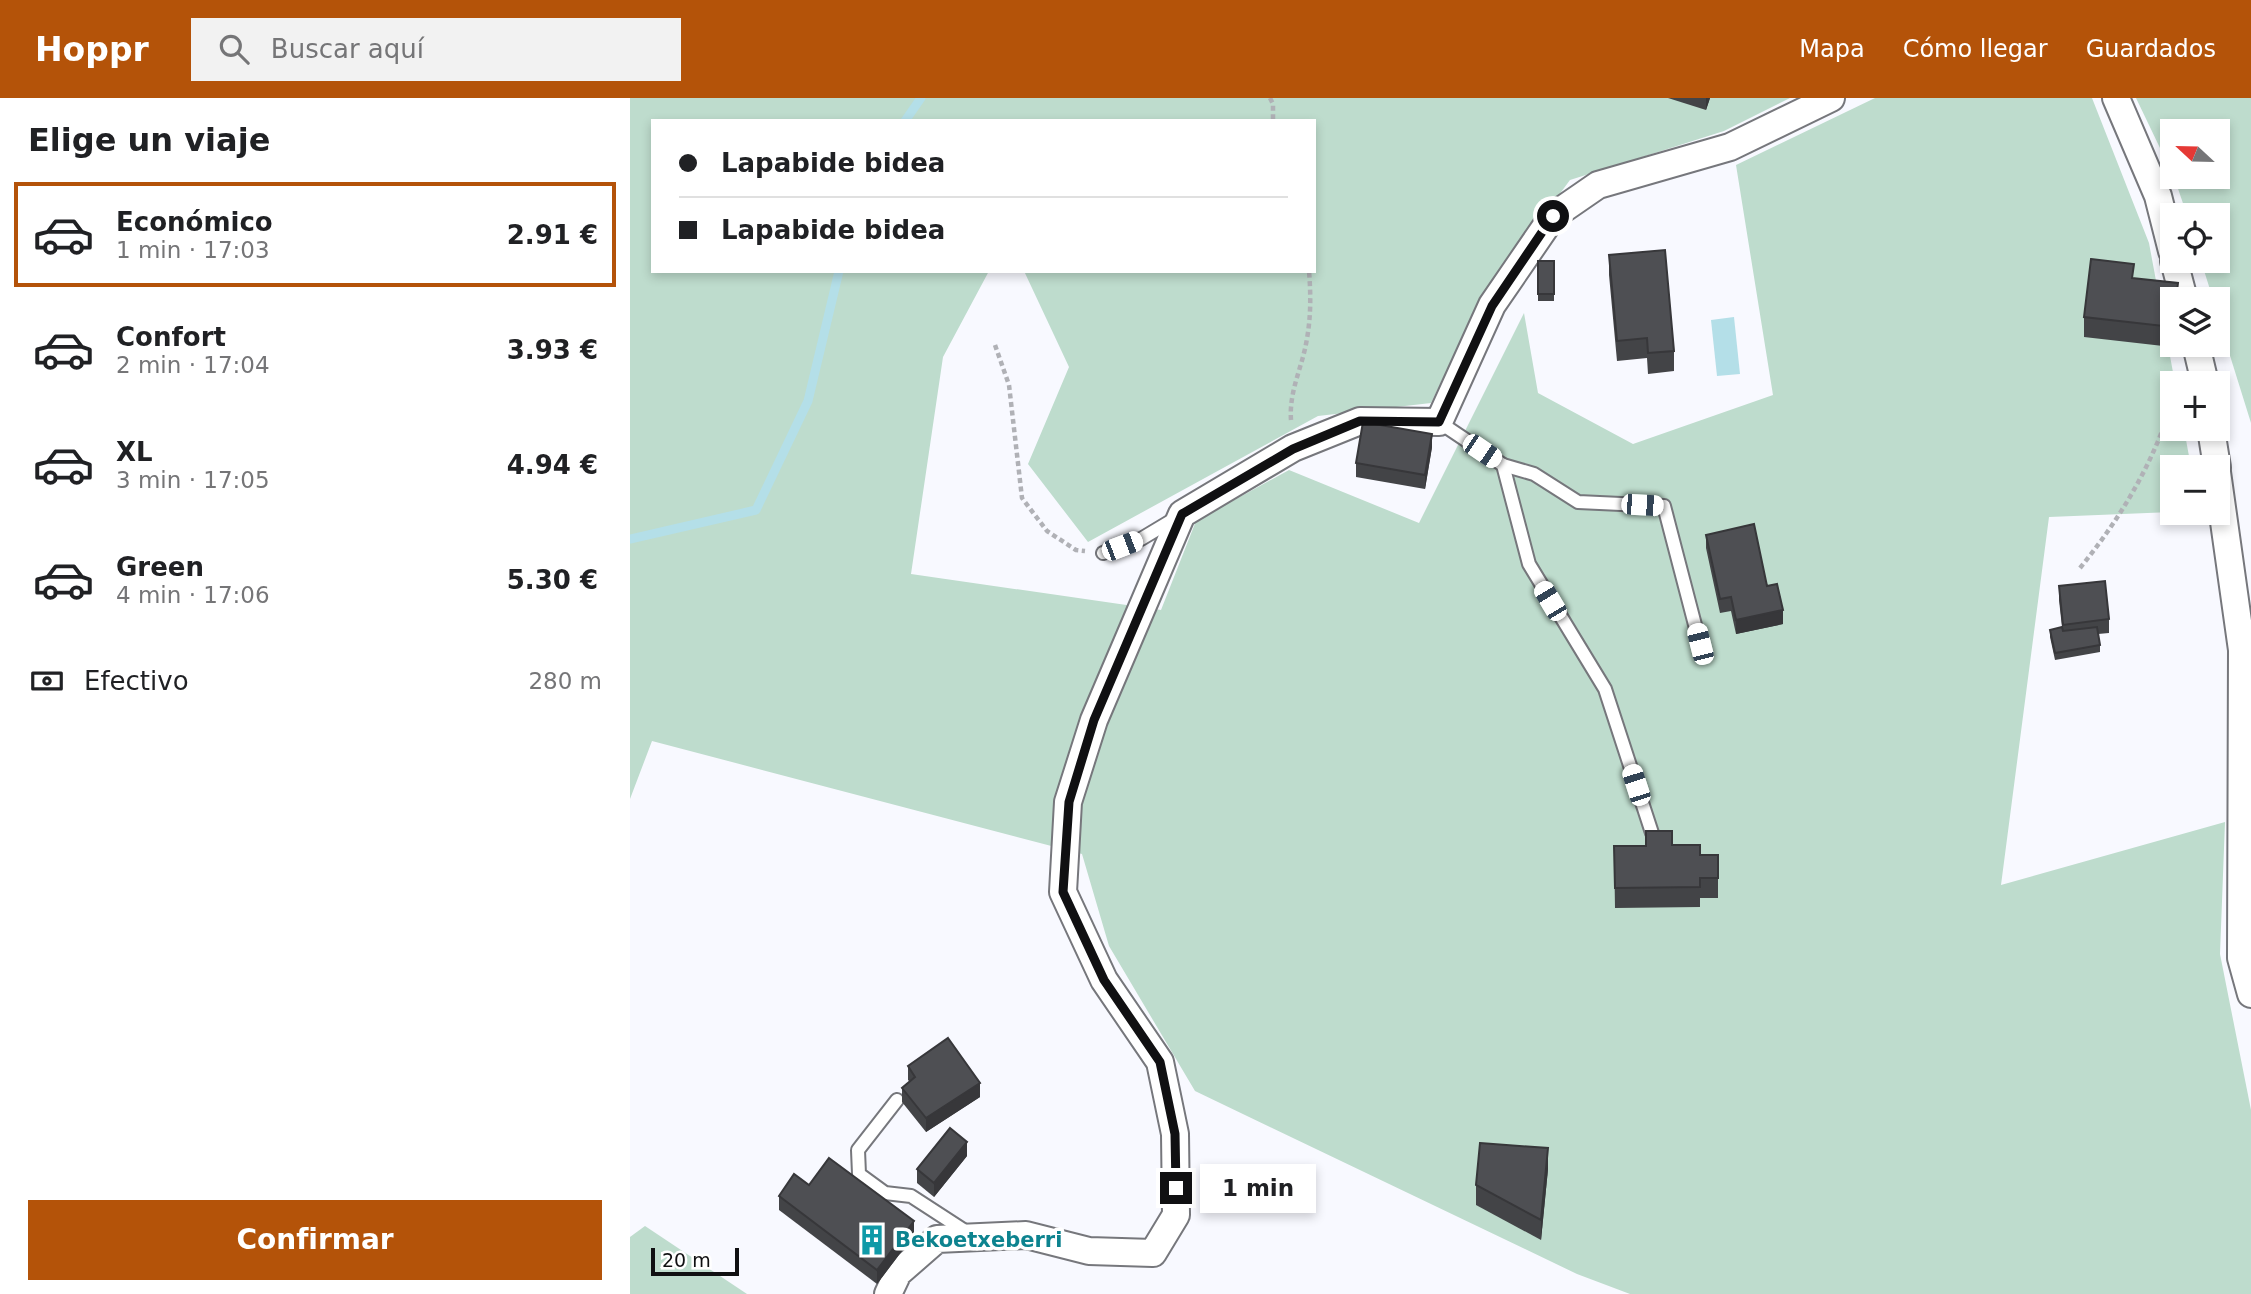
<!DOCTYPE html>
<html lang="es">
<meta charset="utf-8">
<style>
:root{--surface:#fff;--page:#f2f2f2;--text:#202124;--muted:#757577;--line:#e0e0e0;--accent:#b45309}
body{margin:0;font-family:"DejaVu Sans",sans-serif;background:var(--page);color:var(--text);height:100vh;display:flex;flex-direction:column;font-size:26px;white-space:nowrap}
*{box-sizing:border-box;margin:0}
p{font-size:23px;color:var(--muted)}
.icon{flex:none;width:38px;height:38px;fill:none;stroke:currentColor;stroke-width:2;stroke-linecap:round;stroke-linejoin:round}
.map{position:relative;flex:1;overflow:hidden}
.sheet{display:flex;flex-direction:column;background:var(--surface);width:630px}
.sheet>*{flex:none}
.guide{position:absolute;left:21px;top:21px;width:665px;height:154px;border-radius:0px;box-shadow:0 4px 10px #0003;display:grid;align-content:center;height:154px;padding:0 28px;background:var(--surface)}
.needle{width:46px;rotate:292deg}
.tools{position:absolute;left:1530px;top:21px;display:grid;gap:14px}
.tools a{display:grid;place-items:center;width:70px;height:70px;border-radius:0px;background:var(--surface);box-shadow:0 4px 10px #0003;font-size:35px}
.scale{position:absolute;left:21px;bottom:18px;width:88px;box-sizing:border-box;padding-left:7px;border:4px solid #101012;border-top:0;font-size:19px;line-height:24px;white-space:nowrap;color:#101012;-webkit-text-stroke:5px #fff;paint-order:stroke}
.end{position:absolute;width:32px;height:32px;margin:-16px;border:9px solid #101012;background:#fff;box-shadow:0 0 0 4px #fff}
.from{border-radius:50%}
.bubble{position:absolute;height:49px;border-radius:0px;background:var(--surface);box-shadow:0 4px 10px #0003;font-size:23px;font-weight:700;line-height:49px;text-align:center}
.car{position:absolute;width:21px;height:42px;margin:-21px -10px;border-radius:9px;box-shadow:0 0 5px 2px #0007;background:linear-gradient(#fff 24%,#345 0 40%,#fff 0 76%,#345 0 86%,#fff 0)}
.guide b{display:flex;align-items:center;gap:24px;height:66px;font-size:26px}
.guide b+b{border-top:2px solid var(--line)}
.guide i{width:18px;height:18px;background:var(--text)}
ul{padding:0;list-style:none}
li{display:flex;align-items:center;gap:21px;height:105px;margin:0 14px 10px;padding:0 14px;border:4px solid transparent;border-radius:0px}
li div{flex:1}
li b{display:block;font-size:26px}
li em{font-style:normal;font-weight:700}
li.on{border-color:var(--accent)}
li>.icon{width:63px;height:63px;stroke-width:1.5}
h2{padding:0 28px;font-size:32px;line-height:84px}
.pay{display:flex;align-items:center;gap:18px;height:77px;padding:0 28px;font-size:26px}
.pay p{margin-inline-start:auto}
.button{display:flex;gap:14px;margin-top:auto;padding:14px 28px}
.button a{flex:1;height:80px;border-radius:0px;background:var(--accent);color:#fff;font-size:28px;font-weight:700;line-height:80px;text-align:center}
header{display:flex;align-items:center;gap:42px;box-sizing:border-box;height:98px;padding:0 35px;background:var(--accent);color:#fff}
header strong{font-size:33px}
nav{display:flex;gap:38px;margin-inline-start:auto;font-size:24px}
.search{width:490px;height:63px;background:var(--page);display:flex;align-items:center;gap:18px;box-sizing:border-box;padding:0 24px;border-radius:0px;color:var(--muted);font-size:26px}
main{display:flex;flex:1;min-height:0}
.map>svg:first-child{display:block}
</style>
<header>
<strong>Hoppr</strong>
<div class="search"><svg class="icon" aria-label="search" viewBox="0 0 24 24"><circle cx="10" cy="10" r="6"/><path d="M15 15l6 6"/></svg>Buscar aquí</div>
<nav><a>Mapa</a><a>Cómo llegar</a><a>Guardados</a></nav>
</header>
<main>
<section class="sheet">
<h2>Elige un viaje</h2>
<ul>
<li class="on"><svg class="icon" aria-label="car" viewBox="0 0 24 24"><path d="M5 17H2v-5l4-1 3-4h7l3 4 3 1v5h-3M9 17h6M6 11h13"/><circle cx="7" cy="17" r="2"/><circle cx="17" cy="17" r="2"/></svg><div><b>Económico</b><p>1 min · 17:03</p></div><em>2.91 €</em></li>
<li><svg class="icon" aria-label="car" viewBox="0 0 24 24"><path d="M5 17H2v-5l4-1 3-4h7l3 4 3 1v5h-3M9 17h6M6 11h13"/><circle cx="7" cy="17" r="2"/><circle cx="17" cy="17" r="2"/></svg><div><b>Confort</b><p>2 min · 17:04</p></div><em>3.93 €</em></li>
<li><svg class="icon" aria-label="car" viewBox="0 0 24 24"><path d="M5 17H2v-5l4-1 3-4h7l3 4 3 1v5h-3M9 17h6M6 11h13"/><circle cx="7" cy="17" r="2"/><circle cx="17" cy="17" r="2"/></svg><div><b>XL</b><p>3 min · 17:05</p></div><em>4.94 €</em></li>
<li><svg class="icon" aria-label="car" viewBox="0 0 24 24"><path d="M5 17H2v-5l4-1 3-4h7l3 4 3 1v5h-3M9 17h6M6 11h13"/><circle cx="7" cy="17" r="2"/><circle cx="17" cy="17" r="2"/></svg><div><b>Green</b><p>4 min · 17:06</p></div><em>5.30 €</em></li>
</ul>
<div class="pay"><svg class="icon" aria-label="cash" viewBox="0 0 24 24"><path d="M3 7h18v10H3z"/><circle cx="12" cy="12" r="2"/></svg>Efectivo<p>280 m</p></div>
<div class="button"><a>Confirmar</a></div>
</section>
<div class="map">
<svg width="1621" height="1196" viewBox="0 0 1621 1196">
<rect width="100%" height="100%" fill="#f8f9ff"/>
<g fill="#bedccd">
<polygon points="0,0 1160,0 1094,33 940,82 848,206 801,305 688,318 458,444 398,366 439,269 394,173 684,173 684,23 23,23 23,173 359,173 313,259 281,476 531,512 566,423 659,372 789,425 894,215 908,295 1003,346 1143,297 1106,67 1245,0 1462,0 1519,145 1545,285 1542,285 1542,331 1554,331 1561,369 1542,369 1542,414 1419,419 1371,787 1595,724 1590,856 1621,1012 1621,1196 1000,1196 947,1176 565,993 479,848 452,756 22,643 0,701"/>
<polygon points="1506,0 1621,0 1621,325 1587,216 1587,201 1583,201 1571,163 1587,163 1587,117 1557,117 1544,79 1587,79 1587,33 1542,33 1542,75"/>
<polygon points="15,1128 117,1196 0,1196 0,1139"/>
</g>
<polygon fill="#b4dfe8" points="1104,219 1110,276 1087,278 1081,222"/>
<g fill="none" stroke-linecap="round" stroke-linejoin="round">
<g stroke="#b4dfe8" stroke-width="9">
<polyline points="275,23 291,0"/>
<polyline points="0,441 126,412 178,303 209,173"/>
</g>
<g stroke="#76777c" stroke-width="16">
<g id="lane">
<polyline points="809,324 873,367 899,466 975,591 1022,735"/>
<polyline points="873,367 904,376 948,404 1034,408 1070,546"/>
<polyline points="473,455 511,441 546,420"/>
<polyline points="267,1002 228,1052 229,1076 255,1095 281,1098 338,1135"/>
</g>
</g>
<g stroke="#76777c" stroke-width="30">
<g id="street">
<polyline points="1486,0 1528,98 1542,153"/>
<polyline points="1544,163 1554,201"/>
<polyline points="1566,247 1575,285"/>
<polyline points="1581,331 1587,369"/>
<polyline points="1587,374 1612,552 1611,860 1621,896"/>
<polyline points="258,1196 268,1175 307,1141 396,1137 459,1153 523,1155 546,1117 545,1036 530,964 474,882 433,794 438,704 464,622 552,416 663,350 730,323 809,324 862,207 923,118 968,87 1100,49 1201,0"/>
</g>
</g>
<g stroke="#b0b1b6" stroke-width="4.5" stroke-dasharray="5 3.5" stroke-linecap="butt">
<polyline points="640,0 643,6 643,23"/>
<polyline points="365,247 379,287 392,400 417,433 446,452 455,453"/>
<path d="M661 322C659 294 671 272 676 246 681 221 681 198 679 173"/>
<path d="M1450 470C1490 421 1523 366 1542 305"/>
</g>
<use href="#lane" stroke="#fff" stroke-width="12"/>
<use href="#street" stroke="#fff" stroke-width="26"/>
</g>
<g fill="#434447">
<polygon points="1038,0 1080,0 1076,12"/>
<polygon points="979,157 1044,253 1044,273 1018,276 1017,260 987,263 979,177"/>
<rect x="908" y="163" width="16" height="40"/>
<polygon points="1504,180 1548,201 1542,201 1542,249 1454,239 1454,219"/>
<polygon points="802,349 795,391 726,379 726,365"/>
<polygon points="1076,437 1137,488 1153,526 1106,536 1101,513 1090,515 1076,450"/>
<polygon points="1429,488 1479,521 1479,535 1468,536 1470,547 1470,554 1425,562 1420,539 1420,532 1432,529 1429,502"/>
<polygon points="1042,747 1070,757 1088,757 1088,800 1070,800 1070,809 985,810 984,748"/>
<polygon points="278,968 350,999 296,1034 272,1004 272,990 280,984 278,982"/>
<polygon points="337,1058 304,1099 287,1085 287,1071"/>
<polygon points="918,1071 911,1142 846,1107 846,1087"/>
<polygon points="179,1087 284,1137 247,1186 149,1112 149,1098"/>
</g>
<g fill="#37373a">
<polygon points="1076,0 1080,0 1076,12"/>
<polygon points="802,336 802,349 795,391 795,377"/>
<polygon points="1153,512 1153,526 1106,536 1106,522"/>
<polygon points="350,985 350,999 296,1034 296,1020"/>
<polygon points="337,1044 337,1058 304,1099 304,1085"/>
<polygon points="918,1050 918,1071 911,1142 911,1122"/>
<polygon points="284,1123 284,1137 247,1186 247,1172"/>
</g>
<g fill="#4e4f53" stroke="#37373a" stroke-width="2">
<polygon points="1035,152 1044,253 1018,255 1017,240 987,243 979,157"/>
<polygon points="1461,161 1504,166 1502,180 1548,185 1546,201 1542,201 1542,229 1454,219"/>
<rect x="908" y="163" width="16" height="33"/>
<polygon points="733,324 802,336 795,377 726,365"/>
<polygon points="1124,426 1137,488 1147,486 1153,512 1106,522 1101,499 1090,501 1076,437"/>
<polygon points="1475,483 1479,521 1433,527 1429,488"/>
<polygon points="1432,529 1433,533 1467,529 1470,547 1425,555 1420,532"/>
<polygon points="1016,733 1042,733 1042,747 1070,747 1070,757 1088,757 1088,780 1070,780 1070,789 985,790 984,748 1016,748"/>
<polygon points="318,940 350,985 296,1020 272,990 285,979 278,968"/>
<polygon points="320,1030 337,1044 304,1085 287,1071"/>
<polygon points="850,1045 918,1050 911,1122 846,1087"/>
<polygon points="199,1060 284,1123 247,1172 149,1098 164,1076 179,1087"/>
</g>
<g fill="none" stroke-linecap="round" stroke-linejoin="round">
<polyline stroke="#101012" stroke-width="9" points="546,1090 545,1036 530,964 474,882 433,794 439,704 464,622 552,416 663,351 730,323 809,324 862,208 923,118"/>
</g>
<defs>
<g id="building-bare" transform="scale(2.415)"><path d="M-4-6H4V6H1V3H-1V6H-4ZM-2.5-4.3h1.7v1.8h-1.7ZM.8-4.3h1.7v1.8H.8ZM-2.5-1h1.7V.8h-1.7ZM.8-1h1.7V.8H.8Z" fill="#0f9aa8" stroke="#fff" stroke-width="2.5" paint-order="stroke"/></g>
</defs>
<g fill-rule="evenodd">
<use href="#building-bare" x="242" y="1142"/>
</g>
<g text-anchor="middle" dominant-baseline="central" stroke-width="7" stroke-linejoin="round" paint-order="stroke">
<g font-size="21" font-weight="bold" fill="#0d838f" stroke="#fff" text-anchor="start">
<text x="265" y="1142">Bekoetxeberri</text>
</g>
</g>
</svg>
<div class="tools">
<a><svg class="needle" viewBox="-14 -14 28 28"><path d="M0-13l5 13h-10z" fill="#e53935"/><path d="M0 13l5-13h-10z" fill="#757577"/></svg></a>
<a><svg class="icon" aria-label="locate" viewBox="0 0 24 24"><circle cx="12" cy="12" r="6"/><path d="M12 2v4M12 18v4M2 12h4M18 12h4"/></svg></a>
<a><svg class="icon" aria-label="layers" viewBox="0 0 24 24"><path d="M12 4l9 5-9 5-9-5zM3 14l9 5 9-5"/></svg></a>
<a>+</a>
<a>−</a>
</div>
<div class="scale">20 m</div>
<i class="end from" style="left:923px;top:118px"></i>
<i class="end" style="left:546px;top:1090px"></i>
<div class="bubble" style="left:570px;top:1066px;width:116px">1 min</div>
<i class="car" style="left:852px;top:353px;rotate:124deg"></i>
<i class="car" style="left:1012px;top:407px;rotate:93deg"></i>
<i class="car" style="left:492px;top:448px;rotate:69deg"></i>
<i class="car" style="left:920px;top:503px;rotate:329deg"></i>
<i class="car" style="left:1070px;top:546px;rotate:346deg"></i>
<i class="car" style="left:1006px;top:687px;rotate:342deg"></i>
<div class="guide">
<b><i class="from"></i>Lapabide bidea</b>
<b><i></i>Lapabide bidea</b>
</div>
</div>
</main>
